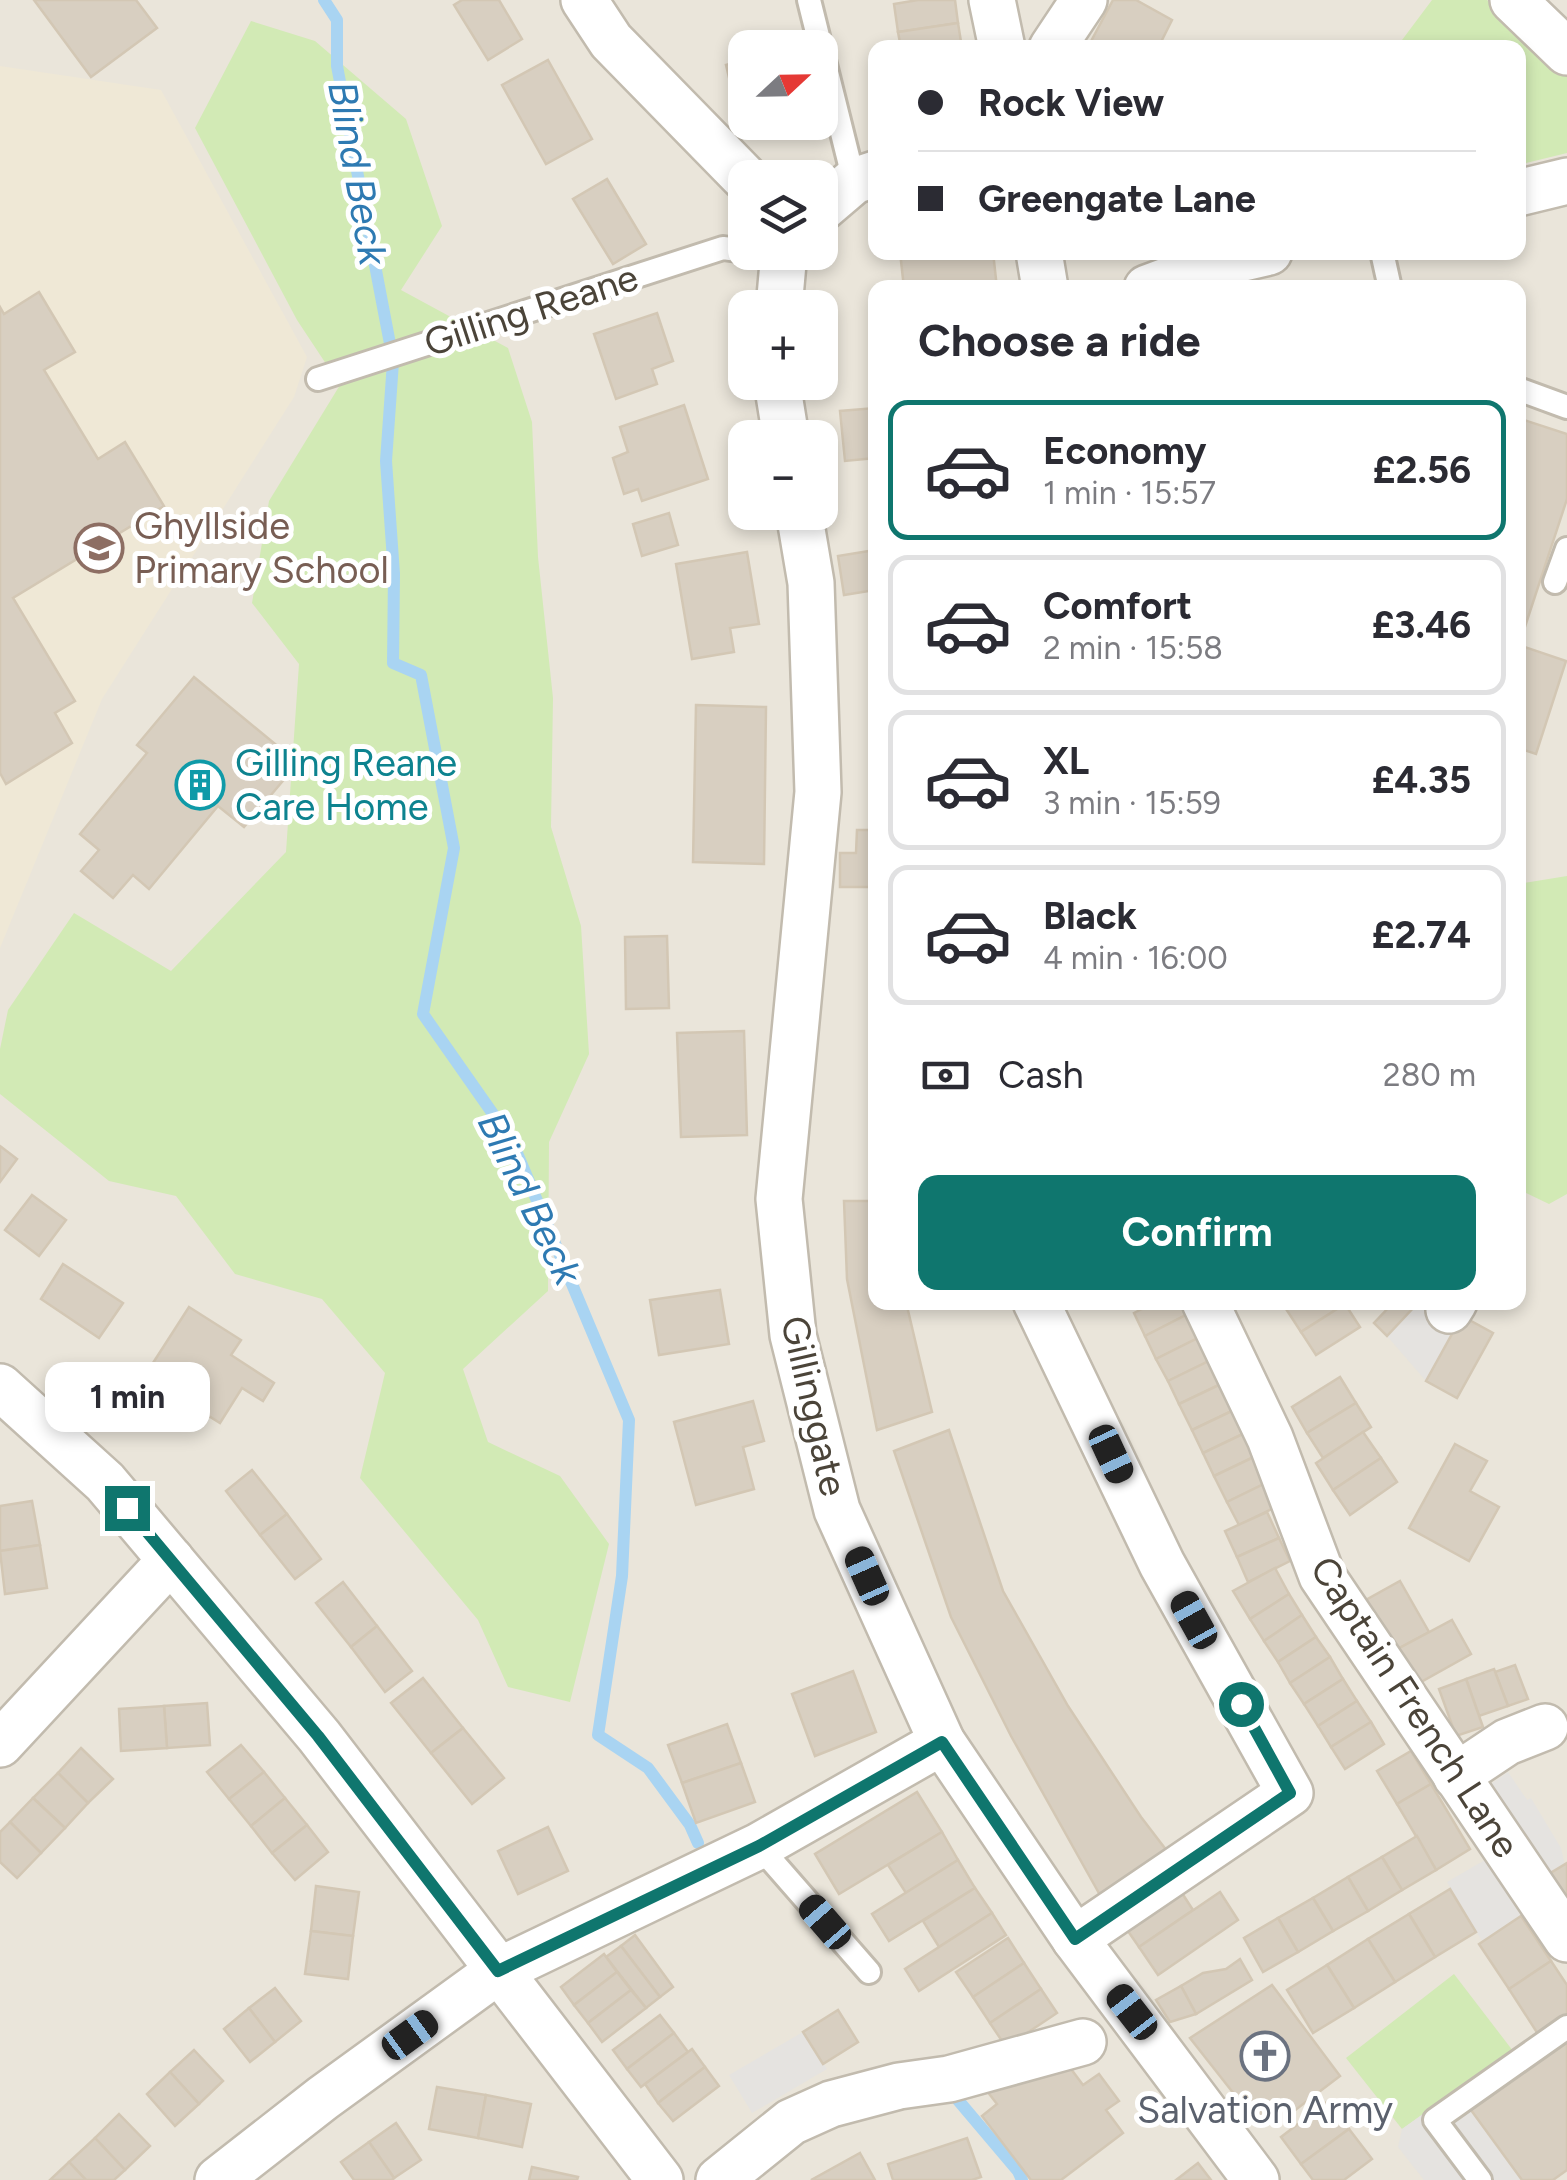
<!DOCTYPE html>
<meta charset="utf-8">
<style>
:root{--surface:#fff;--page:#f2f2f3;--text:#2b2b33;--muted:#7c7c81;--line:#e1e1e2;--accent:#0f766e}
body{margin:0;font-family:Figtree,sans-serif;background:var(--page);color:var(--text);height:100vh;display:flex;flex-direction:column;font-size:38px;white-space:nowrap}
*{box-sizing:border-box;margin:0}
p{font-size:32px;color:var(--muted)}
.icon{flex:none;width:55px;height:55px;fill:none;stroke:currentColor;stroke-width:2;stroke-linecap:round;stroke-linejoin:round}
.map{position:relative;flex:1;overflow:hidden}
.side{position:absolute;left:868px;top:280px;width:658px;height:1030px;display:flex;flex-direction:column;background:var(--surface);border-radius:20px;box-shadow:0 5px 15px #0003}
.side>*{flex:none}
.hud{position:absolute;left:868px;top:40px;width:658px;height:220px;border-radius:20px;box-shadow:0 5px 15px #0003;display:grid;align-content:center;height:220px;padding:0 50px;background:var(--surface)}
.needle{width:65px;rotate:68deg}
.controls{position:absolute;left:728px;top:30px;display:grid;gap:20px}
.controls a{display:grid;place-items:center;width:110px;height:110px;border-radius:20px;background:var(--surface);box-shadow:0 5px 15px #0003;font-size:50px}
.end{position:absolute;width:45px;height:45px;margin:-22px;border:12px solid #0f766e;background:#fff;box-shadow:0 0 0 5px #fff}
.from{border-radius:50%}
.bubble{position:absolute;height:70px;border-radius:20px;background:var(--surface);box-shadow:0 5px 15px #0003;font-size:32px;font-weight:700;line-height:70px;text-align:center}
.car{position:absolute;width:30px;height:60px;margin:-30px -15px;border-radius:12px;box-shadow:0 0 8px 2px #0007;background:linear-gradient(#222 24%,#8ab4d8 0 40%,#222 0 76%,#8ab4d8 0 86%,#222 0)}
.hud b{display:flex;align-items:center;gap:35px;height:95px;font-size:38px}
.hud b+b{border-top:2px solid var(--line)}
.hud i{width:25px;height:25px;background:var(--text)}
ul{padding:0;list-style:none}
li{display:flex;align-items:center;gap:30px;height:140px;margin:0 20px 15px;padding:0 30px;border:5px solid var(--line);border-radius:20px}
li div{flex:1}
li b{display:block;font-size:38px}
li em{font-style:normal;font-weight:700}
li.selected{border-color:var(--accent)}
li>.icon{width:90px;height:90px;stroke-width:1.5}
h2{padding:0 50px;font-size:45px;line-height:120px}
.pay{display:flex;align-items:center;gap:25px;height:110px;padding:0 50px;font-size:38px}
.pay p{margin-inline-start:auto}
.cta{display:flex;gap:20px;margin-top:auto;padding:20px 50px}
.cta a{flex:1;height:115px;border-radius:20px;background:var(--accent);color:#fff;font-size:40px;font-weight:700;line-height:115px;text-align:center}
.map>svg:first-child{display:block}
</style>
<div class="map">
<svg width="1567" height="2180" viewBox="0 0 1567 2180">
<rect width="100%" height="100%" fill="#f6f3ec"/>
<path fill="#eae5da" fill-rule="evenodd" d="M0 0H1567V2180H0ZM745 48H820V122H745ZM875 48H1518V252H875ZM745 178H820V252H745ZM875 288H1518V1302H875ZM745 308H820V382H745ZM745 438H820V512H745Z"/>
<polygon fill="#efe8d6" points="0,66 161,90 307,357 294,397 102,699 0,948"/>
<g fill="#d2eab5">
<polygon points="1432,0 1487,0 1567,74 1567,153 1518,165 1518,48 1396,48"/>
<polygon points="251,21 315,41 406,119 442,226 401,290 508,348 532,422 538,557 553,698 551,827 581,926 589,1054 549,1142 548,1291 463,1369 488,1442 560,1476 609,1544 570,1702 508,1687 478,1620 360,1478 385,1373 322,1299 235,1274 176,1196 109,1181 0,1094 0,1049 8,1010 74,913 171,971 286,852 299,664 252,603 269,501 340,385 297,320 195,128"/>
<polygon points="1567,876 1567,1194 1549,1204 1518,1189 1518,884"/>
<polygon points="1454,1974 1513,2051 1402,2129 1346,2058"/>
</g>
<g fill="#e5e3e0">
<polygon points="1417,1303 1437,1303 1462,1316 1426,1381 1387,1336"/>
<polygon points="1508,1772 1527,1800 1531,1798 1561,1848 1565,1865 1539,1880 1485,1788"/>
<polygon points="1485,1860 1521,1916 1482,1941 1447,1882"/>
<polygon points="803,2032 827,2069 752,2113 729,2075"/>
<polygon points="1455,2091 1471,2110 1522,2180 1424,2180 1398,2147 1402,2129"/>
</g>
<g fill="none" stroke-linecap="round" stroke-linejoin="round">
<g stroke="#a9d4f2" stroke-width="12">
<polyline points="324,0 337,20 337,66 391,349"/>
<polyline points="393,362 386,461 394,574 393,663 421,675 454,848 423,1014 512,1141 629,1420 622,1576 598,1735 648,1768 690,1825 698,1843"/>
<polyline points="952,2093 1018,2171 1022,2180"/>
</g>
</g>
<g fill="#d8cfc1" stroke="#d3c7b4" stroke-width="2.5">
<polygon points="34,0 136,0 157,28 91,77"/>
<polygon points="462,0 499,0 522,39 488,60 454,5"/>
<polygon points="918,0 955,0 958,23 898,32 894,4"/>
<polygon points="1113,0 1136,0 1172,20 1158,48 1089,45"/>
<polygon points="958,23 962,48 901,48 898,32"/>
<polygon points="548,60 592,139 546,164 502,85"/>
<polygon points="745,60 745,122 785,122 742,133 726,65"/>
<polygon points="607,179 646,244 613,264 573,199"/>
<polygon points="900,252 993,252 997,288 904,288"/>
<polygon points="39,292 75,352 44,370 98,459 125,442 164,506 13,598 75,701 55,713 72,743 6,784 0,773 0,307 4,314"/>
<polygon points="657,313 673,361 652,369 657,384 616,399 594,334"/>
<polygon points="684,405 708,479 642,501 638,489 624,494 613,458 628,452 620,427"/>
<polygon points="875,408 875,458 845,461 840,411"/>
<polygon points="1518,418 1567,434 1567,499 1519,645 1566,661 1536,754 1518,748"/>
<polygon points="669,513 678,545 642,556 633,524"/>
<polygon points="875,550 875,590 844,595 838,556"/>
<polygon points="747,552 759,624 730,628 734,652 692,659 676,564"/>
<polygon points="194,677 298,763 244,827 218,806 149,889 133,875 113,898 81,871 99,850 80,834 147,753 137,745"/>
<polygon points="696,705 766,707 764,864 693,862"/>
<polygon points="857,830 875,830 875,887 840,887 840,853 856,853"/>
<polygon points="667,936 669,1008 626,1009 625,937"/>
<polygon points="744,1031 747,1135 681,1137 677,1033"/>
<polygon points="0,1146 17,1159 0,1182"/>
<polygon points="32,1195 66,1220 39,1256 5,1230"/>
<polygon points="844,1201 875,1201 875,1302 906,1302 932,1412 877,1430 847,1279"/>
<polygon points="63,1264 123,1303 99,1338 41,1299"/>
<polygon points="720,1290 729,1344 659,1355 650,1300"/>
<polygon points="1156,1302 1180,1302 1186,1315 1145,1336 1134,1313"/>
<polygon points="1297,1302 1344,1302 1345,1304 1301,1332 1286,1309"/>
<polygon points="1394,1302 1411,1302 1415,1306 1387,1336 1374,1323"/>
<polygon points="1345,1304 1360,1327 1316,1355 1301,1332"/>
<polygon points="189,1307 241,1340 231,1355 274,1383 263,1401 242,1388 220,1423 196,1408 203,1396 153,1363"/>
<polygon points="1186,1315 1198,1338 1156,1359 1145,1336"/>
<polygon points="1462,1316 1493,1333 1457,1398 1426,1381"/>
<polygon points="1198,1338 1209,1361 1168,1381 1156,1359"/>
<polygon points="1209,1361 1221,1384 1179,1404 1168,1381"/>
<polygon points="1340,1377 1356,1403 1307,1433 1292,1407"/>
<polygon points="1221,1384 1234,1410 1192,1430 1179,1404"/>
<polygon points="753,1401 764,1441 743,1447 754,1489 696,1505 674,1422"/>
<polygon points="1356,1403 1371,1427 1323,1458 1307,1433"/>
<polygon points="1234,1410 1245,1433 1203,1453 1192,1430"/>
<polygon points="949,1430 1003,1591 1068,1706 1141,1817 1167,1851 1100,1895 1011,1736 951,1617 894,1451"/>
<polygon points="1363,1432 1381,1458 1333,1490 1316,1463"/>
<polygon points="1245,1433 1256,1456 1214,1476 1203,1453"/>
<polygon points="1455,1444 1487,1461 1470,1491 1499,1507 1469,1561 1409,1528"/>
<polygon points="1256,1456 1268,1482 1227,1502 1214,1476"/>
<polygon points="1381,1458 1397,1482 1350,1515 1333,1490"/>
<polygon points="252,1470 287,1514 260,1535 226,1491"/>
<polygon points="1268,1482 1280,1505 1239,1525 1227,1502"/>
<polygon points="32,1501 40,1545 0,1551 0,1506"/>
<polygon points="1267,1512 1279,1538 1237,1557 1225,1531"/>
<polygon points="287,1514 321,1559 295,1579 260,1535"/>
<polygon points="1279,1538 1290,1561 1248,1582 1237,1557"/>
<polygon points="40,1545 47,1588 5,1594 0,1551"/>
<polygon points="1275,1568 1289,1594 1250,1619 1233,1591"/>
<polygon points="1400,1581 1429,1632 1392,1652 1364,1601"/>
<polygon points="343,1582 377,1626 351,1647 316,1603"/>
<polygon points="1289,1594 1302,1615 1264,1641 1250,1619"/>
<polygon points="1302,1615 1316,1637 1278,1662 1264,1641"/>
<polygon points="1452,1620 1471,1654 1412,1687 1392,1652"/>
<polygon points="377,1626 412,1671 385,1692 351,1647"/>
<polygon points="1316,1637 1330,1657 1290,1683 1278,1662"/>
<polygon points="1330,1657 1343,1679 1304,1704 1290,1683"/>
<polygon points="1515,1665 1528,1699 1508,1706 1495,1672"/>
<polygon points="1494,1669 1508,1706 1479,1716 1466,1679"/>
<polygon points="853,1671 876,1732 815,1756 792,1694"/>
<polygon points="423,1678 463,1728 431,1753 391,1703"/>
<polygon points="1343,1679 1357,1701 1318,1726 1304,1704"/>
<polygon points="1466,1679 1483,1727 1456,1736 1439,1689"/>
<polygon points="1357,1701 1371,1722 1331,1747 1318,1726"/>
<polygon points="207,1703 210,1745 167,1748 164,1706"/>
<polygon points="164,1706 167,1748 121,1751 119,1709"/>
<polygon points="1371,1722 1384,1744 1345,1769 1331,1747"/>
<polygon points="727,1724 741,1763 682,1783 668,1745"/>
<polygon points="463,1728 504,1778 472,1804 431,1753"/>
<polygon points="241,1745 264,1772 229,1799 207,1772"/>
<polygon points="81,1748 113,1779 88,1803 58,1773"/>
<polygon points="1411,1751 1431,1784 1397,1804 1377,1771"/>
<polygon points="741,1763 755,1802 696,1823 682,1783"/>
<polygon points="264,1772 285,1798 251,1826 229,1799"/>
<polygon points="58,1773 88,1803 65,1828 33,1798"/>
<polygon points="1431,1784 1470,1849 1436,1870 1397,1804"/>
<polygon points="917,1792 942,1832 839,1894 815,1854"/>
<polygon points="33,1798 65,1828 41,1853 10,1822"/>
<polygon points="285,1798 307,1825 272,1853 251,1826"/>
<polygon points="10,1822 41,1853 17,1878 0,1862 0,1832"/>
<polygon points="307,1825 328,1852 295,1880 272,1853"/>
<polygon points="548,1827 568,1871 518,1894 498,1851"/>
<polygon points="942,1832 958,1860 906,1893 888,1865"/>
<polygon points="1417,1836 1436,1870 1402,1890 1382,1857"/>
<polygon points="1382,1857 1402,1890 1368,1911 1348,1877"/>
<polygon points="958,1860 975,1888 889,1941 872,1914"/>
<polygon points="1567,1863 1567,1921 1539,1880"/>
<polygon points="1348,1877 1368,1911 1333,1931 1313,1898"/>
<polygon points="1176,1884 1193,1910 1139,1947 1121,1921"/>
<polygon points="316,1886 359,1892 353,1936 311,1931"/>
<polygon points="975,1888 992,1913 939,1947 923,1921"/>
<polygon points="1450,1889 1476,1932 1435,1957 1409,1914"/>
<polygon points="1220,1892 1238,1920 1158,1975 1139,1947"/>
<polygon points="1313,1898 1333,1931 1298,1952 1278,1918"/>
<polygon points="992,1913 1006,1935 919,1991 905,1969"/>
<polygon points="1409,1914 1435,1957 1395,1982 1368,1939"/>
<polygon points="1521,1916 1551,1961 1509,1989 1479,1944"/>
<polygon points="1278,1918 1298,1952 1263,1972 1244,1938"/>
<polygon points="311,1931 353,1936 348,1979 305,1974"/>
<polygon points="635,1935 673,1987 660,1997 621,1946"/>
<polygon points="1008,1938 1024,1963 973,1997 956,1972"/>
<polygon points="1368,1939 1395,1982 1354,2008 1327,1965"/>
<polygon points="621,1946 660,1997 646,2008 606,1957"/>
<polygon points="604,1954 617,1972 574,2005 561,1987"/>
<polygon points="1240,1959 1252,1980 1196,2014 1181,1986 1203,1973 1226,1969"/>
<polygon points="1551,1961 1567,1985 1567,2016 1538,2034 1509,1989"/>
<polygon points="1024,1963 1041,1989 990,2023 973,1997"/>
<polygon points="1327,1965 1354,2008 1313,2033 1287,1990"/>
<polygon points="617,1972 631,1990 588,2023 574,2005"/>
<polygon points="1272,1985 1340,2076 1290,2114 1283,2105 1257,2123 1190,2038"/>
<polygon points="1181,1986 1196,2014 1170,2022 1156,2000"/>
<polygon points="275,1988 301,2021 275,2042 249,2008"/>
<polygon points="1041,1989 1057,2013 1006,2047 990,2023"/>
<polygon points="631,1990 646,2008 602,2042 588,2023"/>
<polygon points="249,2008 275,2042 250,2062 224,2029"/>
<polygon points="838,2010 858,2042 823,2064 803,2032"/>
<polygon points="660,2015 674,2033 627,2069 613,2050"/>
<polygon points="674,2033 688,2052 641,2087 627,2069"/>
<polygon points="1567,2040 1567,2170 1553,2180 1522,2180 1471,2110"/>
<polygon points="692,2049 705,2067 658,2103 645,2084"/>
<polygon points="194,2050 223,2081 199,2104 170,2072"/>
<polygon points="1065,2061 1083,2085 1099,2074 1119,2101 1106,2110 1123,2133 1061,2180 1031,2180 982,2116 997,2104 987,2091"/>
<polygon points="705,2067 719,2086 673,2121 658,2103"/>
<polygon points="170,2072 199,2104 175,2126 147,2094"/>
<polygon points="437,2087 486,2095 478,2138 429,2129"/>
<polygon points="486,2095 531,2104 522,2147 478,2138"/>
<polygon points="1328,2101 1349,2129 1301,2164 1281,2137"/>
<polygon points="119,2114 150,2146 125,2170 95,2138"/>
<polygon points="396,2123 421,2160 394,2178 369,2142"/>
<polygon points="1349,2129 1372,2159 1344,2180 1313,2180 1301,2164"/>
<polygon points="95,2138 125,2170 114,2180 86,2180 69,2162"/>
<polygon points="967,2138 981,2177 972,2180 893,2180 888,2164"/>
<polygon points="369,2142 394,2178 392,2180 354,2180 341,2162"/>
<polygon points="860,2153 875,2180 811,2180"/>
<polygon points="69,2162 86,2180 50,2180"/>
<polygon points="1198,2163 1211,2180 1176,2180"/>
<polygon points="532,2167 578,2177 577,2180 529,2180"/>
</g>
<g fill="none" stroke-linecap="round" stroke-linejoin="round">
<g stroke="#c2bbae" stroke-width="28">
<g id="service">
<polyline points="809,0 854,181"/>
<polyline points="1382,252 1390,288"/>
<polyline points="318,379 723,248 745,251"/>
<polyline points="1518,389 1567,407"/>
<polyline points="1555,582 1567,549"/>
<polyline points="759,1846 869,1972"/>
<polyline points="1480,2180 1435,2120 1567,2027"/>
</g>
</g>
<g stroke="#c2bbae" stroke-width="50">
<g id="minor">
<polyline points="584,0 611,41 745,178"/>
<polyline points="992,0 1002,48"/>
<polyline points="1513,0 1567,52"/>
<polyline points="1052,48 1084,0"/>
<polyline points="1518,193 1567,181"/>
<polyline points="820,210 854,181 875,174"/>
<polyline points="1039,252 1045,288"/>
<polyline points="1147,288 1204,267 1269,252"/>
<polyline points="779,308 784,252"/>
<polyline points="777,382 786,438"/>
<polyline points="799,512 811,583 818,792 779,1199 793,1335 837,1510 942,1742 1075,1939 1256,2180"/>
<polyline points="1036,1302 1162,1564 1290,1793 1075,1939"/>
<polyline points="1205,1302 1270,1438 1322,1576 1567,1939"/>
<polyline points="1449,1310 1454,1302"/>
<polyline points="0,1387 105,1482 319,1736 660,2180"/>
<polyline points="0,1744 171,1560"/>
<polyline points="1456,1776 1507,1742 1545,1727"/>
<polyline points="218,2180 323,2098 498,1971 759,1846 942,1742"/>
<polyline points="719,2180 791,2122 831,2104 899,2086 949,2079 1083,2042"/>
</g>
</g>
<use href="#service" stroke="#fff" stroke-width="22"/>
<use href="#minor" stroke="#fff" stroke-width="45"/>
</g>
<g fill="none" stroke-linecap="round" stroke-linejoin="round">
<polyline stroke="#0f766e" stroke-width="12" points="127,1508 318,1736 498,1971 759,1846 942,1742 1075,1939 1290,1793 1241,1704"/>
</g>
<defs>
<g id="school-ring" transform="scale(2.5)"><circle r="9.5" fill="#fff" stroke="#8d6e63" stroke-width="1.5"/><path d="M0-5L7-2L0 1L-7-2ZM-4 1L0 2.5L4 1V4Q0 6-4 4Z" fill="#8d6e63"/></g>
<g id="building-ring" transform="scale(2.5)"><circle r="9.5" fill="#fff" stroke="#0f9aa8" stroke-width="1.5"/><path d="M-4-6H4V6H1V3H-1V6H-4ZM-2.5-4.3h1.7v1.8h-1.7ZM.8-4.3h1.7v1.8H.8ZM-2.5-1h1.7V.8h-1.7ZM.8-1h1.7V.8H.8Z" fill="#0f9aa8"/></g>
<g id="church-ring" transform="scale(2.5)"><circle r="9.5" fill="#fff" stroke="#6b7280" stroke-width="1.5"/><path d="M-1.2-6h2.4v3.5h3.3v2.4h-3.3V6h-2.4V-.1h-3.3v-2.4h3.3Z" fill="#6b7280"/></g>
</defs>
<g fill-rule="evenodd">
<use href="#school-ring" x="99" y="548"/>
<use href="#building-ring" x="200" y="785"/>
<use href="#church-ring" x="1265" y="2056"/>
</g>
<g text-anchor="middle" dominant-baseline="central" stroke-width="10" stroke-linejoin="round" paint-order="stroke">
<g font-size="38" fill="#4b4439" stroke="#fff">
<text transform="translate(531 310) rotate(-18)">Gilling Reane</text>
<text transform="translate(814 1406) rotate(77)">Gillinggate</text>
<text transform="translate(1415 1707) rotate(57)">Captain French Lane</text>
</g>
<g font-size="38" fill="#785e54" stroke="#fff" text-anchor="start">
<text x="134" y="526">Ghyllside<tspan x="134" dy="44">Primary School</tspan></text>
</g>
<g font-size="38" fill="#0d838f" stroke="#fff" text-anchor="start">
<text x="235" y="763">Gilling Reane<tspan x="235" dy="44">Care Home</tspan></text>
</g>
<g font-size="38" fill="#5b616d" stroke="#fff">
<text x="1265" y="2110">Salvation Army</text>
</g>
<g font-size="40" font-style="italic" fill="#2e7ab2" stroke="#fff">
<text transform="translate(358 173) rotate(80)">Blind Beck</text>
<text transform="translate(530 1198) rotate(64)">Blind Beck</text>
</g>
</g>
</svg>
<div class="controls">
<a><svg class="needle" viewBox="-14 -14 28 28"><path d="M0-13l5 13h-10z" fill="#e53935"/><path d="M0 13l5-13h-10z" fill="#7c7c81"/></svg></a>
<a><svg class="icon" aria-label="layers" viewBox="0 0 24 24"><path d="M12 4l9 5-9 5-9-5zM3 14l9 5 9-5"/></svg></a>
<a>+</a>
<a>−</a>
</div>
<i class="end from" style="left:1241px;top:1704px"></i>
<i class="end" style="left:127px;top:1508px"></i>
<div class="bubble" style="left:45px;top:1362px;width:165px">1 min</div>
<i class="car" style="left:1111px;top:1454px;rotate:155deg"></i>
<i class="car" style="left:867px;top:1576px;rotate:336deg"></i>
<i class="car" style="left:1194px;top:1620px;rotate:331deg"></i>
<i class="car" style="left:825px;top:1922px;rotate:319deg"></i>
<i class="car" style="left:1132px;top:2012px;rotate:322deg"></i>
<i class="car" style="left:410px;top:2035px;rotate:54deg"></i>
<div class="hud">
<b><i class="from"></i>Rock View</b>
<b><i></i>Greengate Lane</b>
</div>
<section class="side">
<h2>Choose a ride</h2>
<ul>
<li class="selected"><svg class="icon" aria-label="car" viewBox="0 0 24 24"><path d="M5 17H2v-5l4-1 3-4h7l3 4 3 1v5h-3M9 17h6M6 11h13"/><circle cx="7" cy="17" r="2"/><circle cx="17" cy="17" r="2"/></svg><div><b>Economy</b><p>1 min · 15:57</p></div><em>£2.56</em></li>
<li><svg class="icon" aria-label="car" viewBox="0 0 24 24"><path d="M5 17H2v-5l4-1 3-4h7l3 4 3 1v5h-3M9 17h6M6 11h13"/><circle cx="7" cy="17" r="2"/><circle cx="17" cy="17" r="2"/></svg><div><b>Comfort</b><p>2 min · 15:58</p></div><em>£3.46</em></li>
<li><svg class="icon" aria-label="car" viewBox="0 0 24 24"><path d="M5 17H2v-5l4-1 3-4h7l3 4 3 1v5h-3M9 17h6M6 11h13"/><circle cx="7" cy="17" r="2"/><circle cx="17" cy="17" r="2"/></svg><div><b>XL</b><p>3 min · 15:59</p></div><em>£4.35</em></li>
<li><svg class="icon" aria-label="car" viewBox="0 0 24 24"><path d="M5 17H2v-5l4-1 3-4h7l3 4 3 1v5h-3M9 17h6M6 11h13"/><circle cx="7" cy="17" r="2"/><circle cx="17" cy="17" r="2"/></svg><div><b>Black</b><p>4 min · 16:00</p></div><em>£2.74</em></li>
</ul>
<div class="pay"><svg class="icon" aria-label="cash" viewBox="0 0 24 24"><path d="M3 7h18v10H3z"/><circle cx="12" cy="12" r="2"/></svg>Cash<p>280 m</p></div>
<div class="cta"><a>Confirm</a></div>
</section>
</div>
